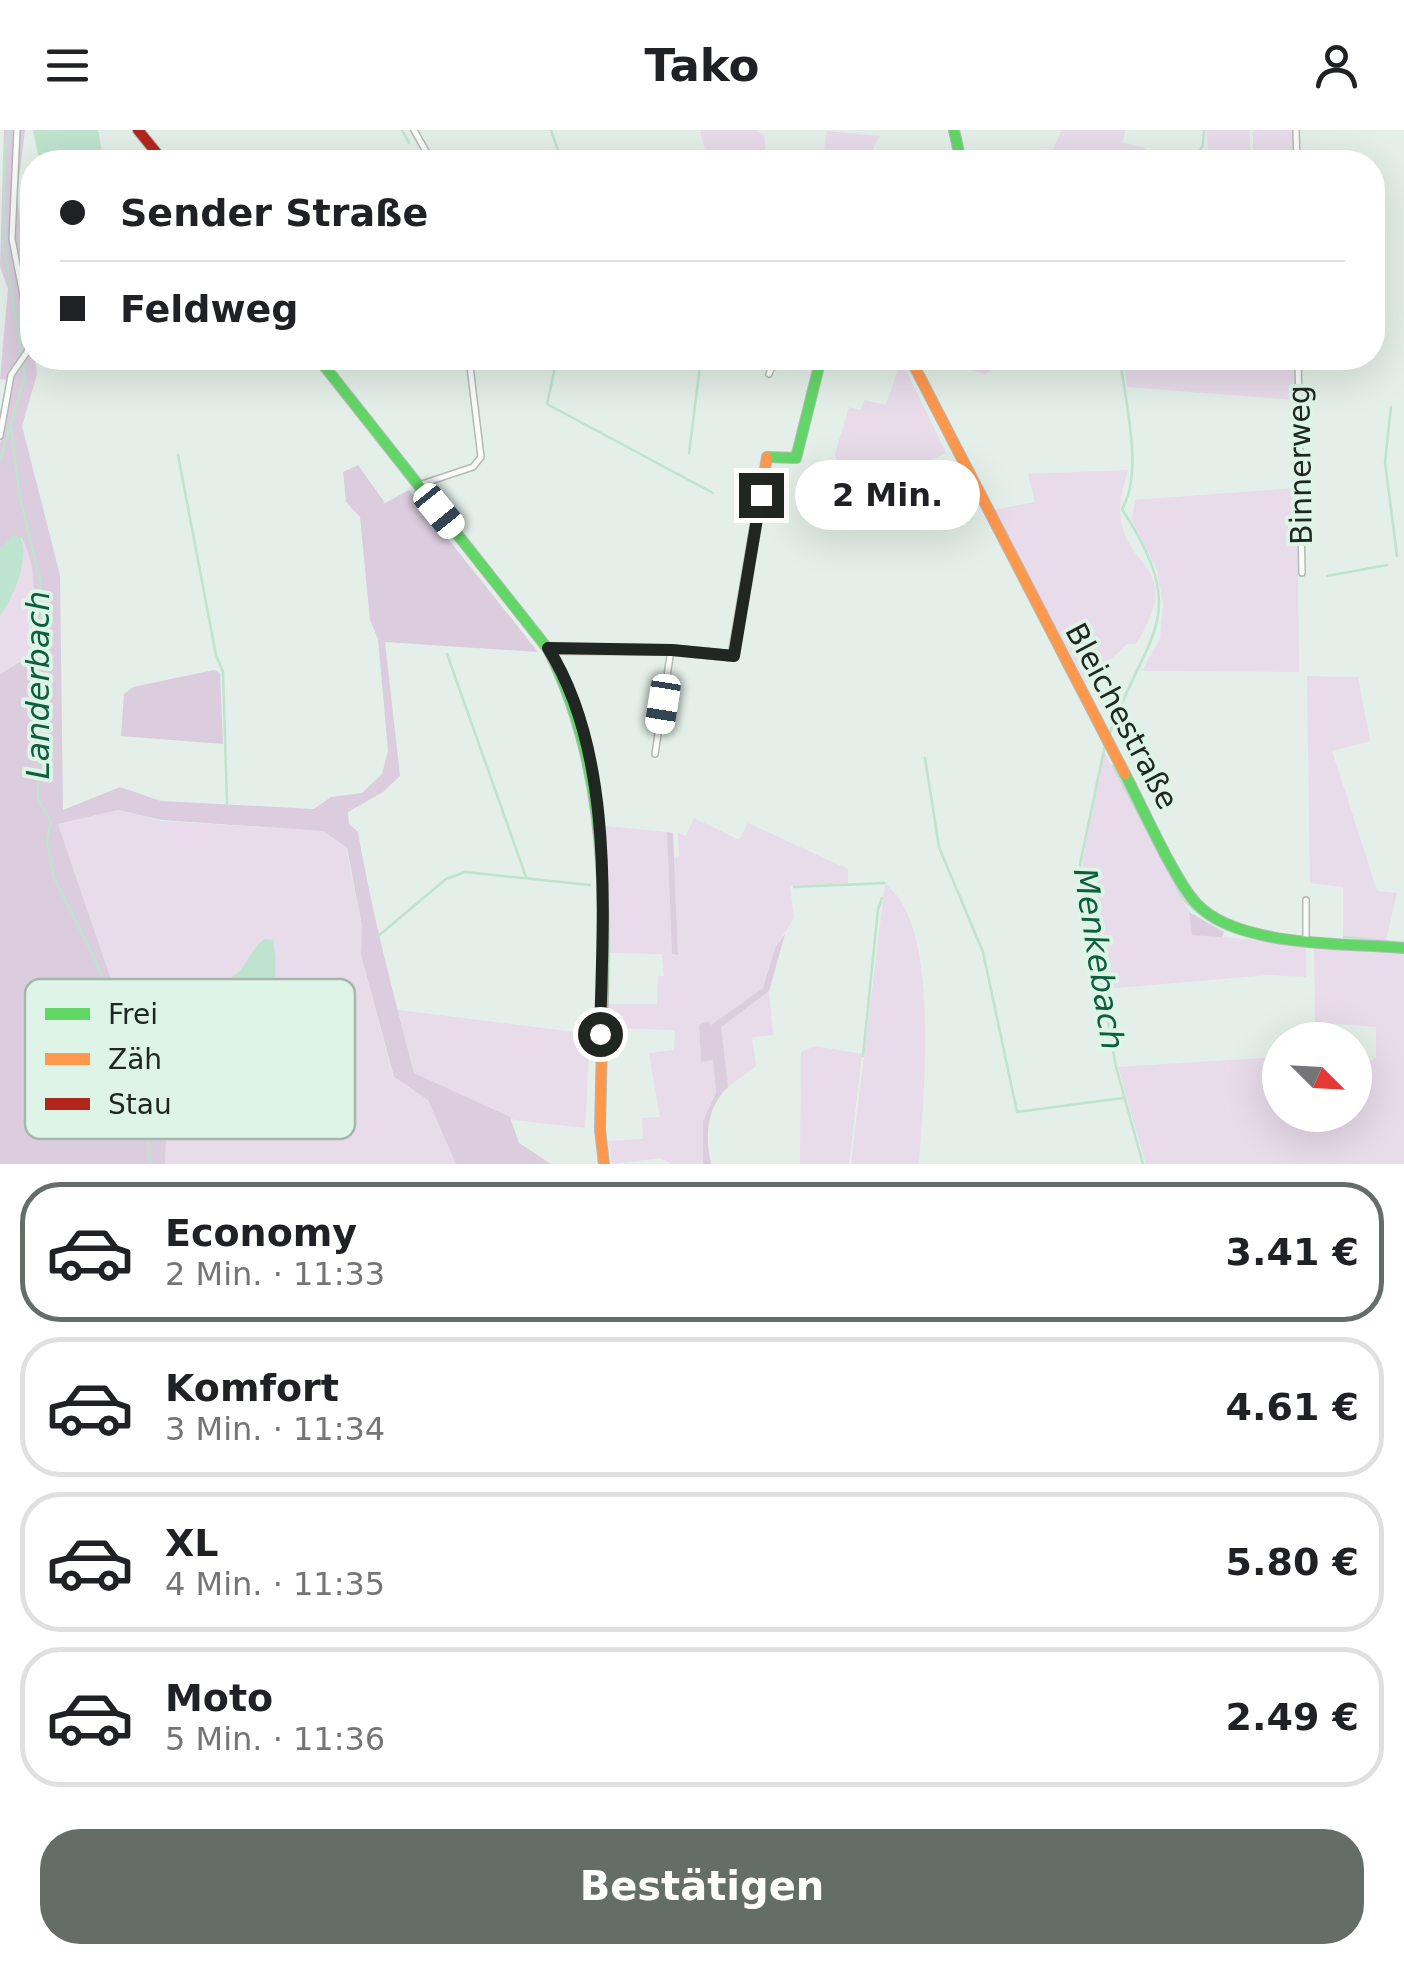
<!DOCTYPE html>
<html lang="de">
<meta charset="utf-8">
<style>
:root{--surface:#fff;--page:#f2f2f2;--text:#202124;--muted:#757577;--line:#e0e0e0;--accent:#646d68}
body{margin:0;font-family:"DejaVu Sans",sans-serif;background:var(--page);color:var(--text);height:100vh;display:flex;flex-direction:column;font-size:38px;white-space:nowrap}
*{box-sizing:border-box;margin:0}
p{font-size:32px;color:var(--muted)}
.icon{flex:none;width:55px;height:55px;fill:none;stroke:currentColor;stroke-width:2;stroke-linecap:round;stroke-linejoin:round}
.map{position:relative;height:1034px;overflow:hidden}
.details{display:flex;flex-direction:column;background:var(--surface);flex:1}
.details>*{flex:none}
.guide{position:absolute;left:20px;top:20px;width:1365px;height:220px;border-radius:40px;box-shadow:0 10px 40px #0002;display:grid;align-content:center;height:220px;padding:0 40px;background:var(--surface)}
.needle{width:65px;rotate:114deg}
.tools{position:absolute;left:1262px;top:892px;display:grid;gap:20px}
.tools a{display:grid;place-items:center;width:110px;height:110px;border-radius:50%;background:var(--surface);box-shadow:0 10px 40px #0002;font-size:50px}
.end{position:absolute;width:45px;height:45px;margin:-22px;border:12px solid #202723;background:#fff;box-shadow:0 0 0 5px #fff}
.from{border-radius:50%}
.bubble{position:absolute;height:70px;border-radius:35px;background:var(--surface);box-shadow:0 10px 40px #0002;font-size:32px;font-weight:600;line-height:70px;text-align:center}
.car{position:absolute;width:30px;height:60px;margin:-30px -15px;border-radius:12px;box-shadow:0 0 8px 2px #0007;background:linear-gradient(#fff 24%,#345 0 40%,#fff 0 76%,#345 0 86%,#fff 0)}
.guide b{display:flex;align-items:center;gap:35px;height:95px;font-size:38px}
.guide b+b{border-top:2px solid var(--line)}
.guide i{width:25px;height:25px;background:var(--text)}
ul{padding:18px 0 0;list-style:none}
li{display:flex;align-items:center;gap:30px;height:140px;margin:0 20px 15px;padding:0 20px;border:5px solid var(--line);border-radius:40px}
li div{flex:1}
li b{display:block;font-size:38px}
li em{font-style:normal;font-weight:600}
li.selected{border-color:var(--accent)}
li>.icon{width:90px;height:90px;stroke-width:1.5}
.button{display:flex;gap:20px;margin-top:auto;padding:20px 40px}
.button a{flex:1;height:115px;border-radius:40px;background:var(--accent);color:#fff;font-size:40px;font-weight:600;line-height:115px;text-align:center}
header{display:flex;justify-content:space-between;align-items:center;height:130px;padding:0 40px;background:var(--surface);font-size:45px;font-weight:600}
.map>svg:first-child{display:block}
</style>
<header><svg class="icon" aria-label="menu" viewBox="0 0 24 24"><path d="M4 6h16M4 12h16M4 18h16"/></svg>Tako<svg class="icon" aria-label="person" viewBox="0 0 24 24"><circle cx="12" cy="8" r="4"/><path d="M4 21q1-7 8-7t8 7"/></svg></header>
<div class="map">
<svg width="1404" height="1034" viewBox="0 0 1404 1034">
<rect width="100%" height="100%" fill="#e3efe8"/>
<g fill="#e8dbea">
<polygon points="700,0 757,0 764,6 767,32 708,32"/>
<polygon points="1062,0 1125,0 1123,13 1142,17 1169,32 1047,32"/>
<polygon points="1206,0 1250,0 1250,32 1199,32 1208,18"/>
<rect x="1253" y="0" width="42" height="32"/>
<polygon points="827,1 880,6 865,32 822,32"/>
<polygon points="932,228 955,234 959,228 1014,228 985,244"/>
<polygon points="1123,228 1247,228 1249,234 1295,228 1296,270 1127,257"/>
<polygon points="901,230 946,323 850,366 835,324 849,277 860,280 865,270 886,275"/>
<path d="M1128 340C1125 352 1120 366 1120 379 1121 443 1187 430 1136 514H1127L1086 553 993 380 1035 372 1028 344Z"/>
<polygon points="1297,358 1299,542 1142,541 1160,509 1163,474 1157,440 1132,390 1135,370"/>
<path d="M23 411C45 449 25 484 30 523L0 544V485L12 466Z"/>
<polygon points="1307,546 1358,547 1370,611 1332,621 1377,761 1397,763 1386,810 1343,806 1343,757 1310,753"/>
<polygon points="1104,621 1189,782 1192,804 1306,815 1306,847 1268,845 1104,859 1082,733"/>
<polygon points="118,680 161,691 323,701 346,718 362,796 361,825 393,947 428,970 456,1034 165,1034 166,1011 58,694"/>
<polygon points="694,688 739,710 748,693 848,739 848,753 790,756 794,788 775,818 763,858 710,896 699,895 701,932 713,930 716,963 703,991 703,1034 671,1034 661,1028 612,1034 608,1011 643,1009 642,988 660,987 649,923 674,920 675,900 607,898 608,874 657,874 658,846 664,846 662,824 608,823 604,696 667,702 672,825 678,824 674,727 679,726 678,703 686,706"/>
<path d="M885 754C942 794 923 970 919 1034H851Z"/>
<polygon points="1314,814 1404,824 1404,1034 1146,1034 1118,937 1280,927 1280,985 1355,985 1355,936 1363,937 1376,927 1376,897 1315,892"/>
<polygon points="769,861 773,905 752,907 756,936 728,957 720,897"/>
<polygon points="398,880 590,904 585,998 514,990 414,943"/>
<polygon points="815,916 862,924 849,1034 800,1034 801,922"/>
</g>
<g fill="#dbcdde">
<path d="M4 0H25L17 65 37 244 22 296 60 445 63 680 120 657 161 671 314 679 331 667 362 663 382 644 388 621 378 509 370 490 360 387 346 372 343 342 358 335 385 373 409 360 538 522 385 512 400 646 383 662 348 682 349 694 358 702C372 784 393 862 414 943L510 987 519 1013 551 1034H456L428 970 394 947 361 825 362 796 347 718 323 701 161 690 118 680 58 694 166 1011 165 1034H0V544L29 526C30 485 43 446 21 407L0 418V314L13 251 0 249 8 159 0 136Z"/>
<polygon points="214,540 220,543 223,614 121,606 124,564 133,557"/>
<polygon points="667,702 673,703 678,825 672,824"/>
<polygon points="1189,782 1224,802 1222,807 1192,805"/>
<path d="M785 804 769 861 721 897 728 957C706 977 705 1007 711 1034H703V991L716 963 713 930 701 932 699 895 708 891 711 895 763 858 775 818Z"/>
</g>
<g fill="#bee3ce">
<polygon points="33,0 98,0 104,32 62,32 38,25"/>
<path d="M13 405 21 407C29 430 14 467 0 485V418Z"/>
<path d="M265 809 273 810C279 848 277 868 245 891L232 847C248 838 249 819 265 809Z"/>
</g>
<g fill="none" stroke-linecap="round" stroke-linejoin="round">
<g stroke="#bee3ce" stroke-width="2.5">
<polyline points="402,0 409,13"/>
<polyline points="551,0 562,32"/>
<polyline points="414,21 420,32"/>
<polyline points="1194,32 1203,15 1204,0"/>
<polyline points="557,228 547,274 713,363"/>
<polyline points="1391,277 1385,332 1397,426"/>
<polyline points="11,297 20,368 41,454 38,669 51,692 47,711 54,748 98,836 128,950 147,998 150,1034"/>
<polyline points="689,323 701,228"/>
<polyline points="178,325 216,525 223,542 227,673"/>
<polyline points="0,330 25,246 5,120 4,30 9,0"/>
<polyline points="1327,446 1387,435"/>
<polyline points="447,524 526,747"/>
<path d="M1108 608C1145 502 1194 490 1122 379 1144 342 1125 272 1120 228"/>
<polyline points="1105,615 1080,734 1116,937 1143,1034"/>
<polyline points="925,628 939,717 983,822 1017,982 1123,968"/>
<path d="M1113 636 1183 769C1209 797 1236 806 1274 810"/>
<polyline points="794,757 884,753"/>
<polyline points="377,807 446,749 465,742 590,755"/>
<polyline points="1344,807 1404,813"/>
<polyline points="1365,819 1404,823"/>
<polyline points="863,926 878,779 882,768"/>
</g>
<g stroke="#b2bbb6" stroke-width="8">
<g id="street">
<polyline points="414,0 432,32"/>
<polyline points="1296,0 1297,32"/>
<polyline points="1298,228 1302,443"/>
<polyline points="769,244 776,228"/>
<polyline points="0,306 11,245 27,222 31,206 12,109 17,0"/>
<polyline points="419,355 473,337 481,327 469,228"/>
<polyline points="655,624 671,520"/>
<polyline points="1306,808 1306,770"/>
</g>
</g>
<g stroke="#b2bbb6" stroke-width="12">
<g id="fast">
<polyline points="954,0 961,32"/>
<path d="M318 228 548 519C603 628 605 745 603 865"/>
<polyline points="767,327 796,328 821,228"/>
<path d="M1125 644C1142 676 1174 749 1196 773 1237 818 1348 813 1404 818"/>
</g>
</g>
<g stroke="#b2bbb6" stroke-width="12">
<g id="slow">
<polyline points="910,228 1125,644"/>
<polyline points="548,519 671,520 733,526 767,327"/>
<polyline points="603,865 600,1000 604,1034"/>
</g>
</g>
<g stroke="#b2bbb6" stroke-width="12">
<polyline id="jam" points="138,0 164,32"/>
</g>
<use href="#street" stroke="#fbfdfc" stroke-width="5"/>
<use href="#fast" stroke="#63d668" stroke-width="10"/>
<use href="#slow" stroke="#ff974d" stroke-width="10"/>
<use href="#jam" stroke="#b3261e" stroke-width="10"/>
</g>
<g fill="none" stroke-linecap="round" stroke-linejoin="round">
<path stroke="#202723" stroke-width="12" d="M600 904C603 783 615 624 548 518L672 520 734 526 761 365"/>
</g>
<g text-anchor="middle" dominant-baseline="central" stroke-width="8" stroke-linejoin="round" paint-order="stroke">
<g font-size="30" fill="#202723" stroke="#def4e7">
<text transform="translate(1300 335) rotate(-91)">Binnerweg</text>
<text transform="translate(1122 586) rotate(62)">Bleichestraße</text>
</g>
<g font-size="32" font-style="italic" fill="#0c5f3e" stroke="#def4e7">
<text transform="translate(38 555) rotate(-90)">Landerbach</text>
<text transform="translate(1099 829) rotate(81)">Menkebach</text>
</g>
</g>
<rect x="25" y="849" width="330" height="160" rx="15" fill="#def4e7" stroke="#a5b6ac" stroke-width="2.5"/>
<rect x="45" y="878" width="45" height="12" fill="#63d668"/>
<rect x="45" y="923" width="45" height="12" fill="#ff974d"/>
<rect x="45" y="968" width="45" height="12" fill="#b3261e"/>
<g font-size="28" fill="#202723">
<text x="108" y="894">Frei</text>
<text x="108" y="939">Zäh</text>
<text x="108" y="984">Stau</text>
</g>
</svg>
<div class="tools">
<a><svg class="needle" viewBox="-14 -14 28 28"><path d="M0-13l5 13h-10z" fill="#e53935"/><path d="M0 13l5-13h-10z" fill="#757577"/></svg></a>
</div>
<i class="end from" style="left:600px;top:904px"></i>
<i class="end" style="left:761px;top:365px"></i>
<div class="bubble" style="left:795px;top:330px;width:185px">2 Min.</div>
<i class="car" style="left:439px;top:381px;rotate:141deg"></i>
<i class="car" style="left:663px;top:574px;rotate:189deg"></i>
<div class="guide">
<b><i class="from"></i>Sender Straße</b>
<b><i></i>Feldweg</b>
</div>
</div>
<section class="details">
<ul>
<li class="selected"><svg class="icon" aria-label="car" viewBox="0 0 24 24"><path d="M5 17H2v-5l4-1 3-4h7l3 4 3 1v5h-3M9 17h6M6 11h13"/><circle cx="7" cy="17" r="2"/><circle cx="17" cy="17" r="2"/></svg><div><b>Economy</b><p>2 Min. · 11:33</p></div><em>3.41 €</em></li>
<li><svg class="icon" aria-label="car" viewBox="0 0 24 24"><path d="M5 17H2v-5l4-1 3-4h7l3 4 3 1v5h-3M9 17h6M6 11h13"/><circle cx="7" cy="17" r="2"/><circle cx="17" cy="17" r="2"/></svg><div><b>Komfort</b><p>3 Min. · 11:34</p></div><em>4.61 €</em></li>
<li><svg class="icon" aria-label="car" viewBox="0 0 24 24"><path d="M5 17H2v-5l4-1 3-4h7l3 4 3 1v5h-3M9 17h6M6 11h13"/><circle cx="7" cy="17" r="2"/><circle cx="17" cy="17" r="2"/></svg><div><b>XL</b><p>4 Min. · 11:35</p></div><em>5.80 €</em></li>
<li><svg class="icon" aria-label="car" viewBox="0 0 24 24"><path d="M5 17H2v-5l4-1 3-4h7l3 4 3 1v5h-3M9 17h6M6 11h13"/><circle cx="7" cy="17" r="2"/><circle cx="17" cy="17" r="2"/></svg><div><b>Moto</b><p>5 Min. · 11:36</p></div><em>2.49 €</em></li>
</ul>
<div class="button"><a>Bestätigen</a></div>
</section>
